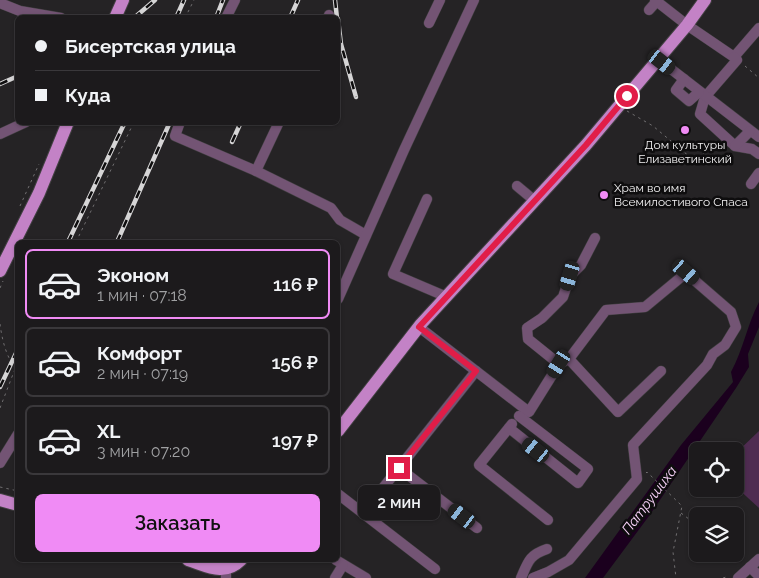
<!DOCTYPE html>
<html lang="ru">
<meta charset="utf-8">
<style>
:root{--surface:#1c1a1c;--page:#252325;--text:#f1f3f6;--muted:#a0a1a3;--line:#3a383b;--accent:#f08bf5}
body{margin:0;font-family:Raleway,sans-serif;background:var(--page);color:var(--text);height:100vh;display:flex;flex-direction:column;font-size:19px;white-space:nowrap}
*{box-sizing:border-box;margin:0}
p{font-size:16px;color:var(--muted)}
.icon{flex:none;width:28px;height:28px;fill:none;stroke:currentColor;stroke-width:2;stroke-linecap:round;stroke-linejoin:round}
.map{position:relative;flex:1;overflow:hidden}
.details{position:absolute;left:15px;top:240px;width:325px;height:322px;display:flex;flex-direction:column;background:var(--surface);border-radius:8px;box-shadow:0 1px 4px #0004,0 0 0 1px var(--line)}
.details>*{flex:none}
.banner{position:absolute;left:15px;top:15px;width:325px;height:110px;border-radius:8px;box-shadow:0 1px 4px #0004,0 0 0 1px var(--line);display:grid;align-content:center;height:110px;padding:0 20px;background:var(--surface)}
.tools{position:absolute;left:689px;top:442px;display:grid;gap:10px}
.tools a{display:grid;place-items:center;width:55px;height:55px;border-radius:8px;background:var(--surface);box-shadow:0 1px 4px #0004,0 0 0 1px var(--line);font-size:25px}
.end{position:absolute;width:22px;height:22px;margin:-11px;border:6px solid #e11d48;background:#fff;box-shadow:0 0 0 2px #fff}
.from{border-radius:50%}
.bubble{position:absolute;height:35px;border-radius:8px;background:var(--surface);box-shadow:0 1px 4px #0004,0 0 0 1px var(--line);font-size:16px;font-weight:600;line-height:35px;text-align:center}
.car{position:absolute;width:15px;height:30px;margin:-15px -8px;border-radius:6px;box-shadow:0 0 4px 1px #0007;background:linear-gradient(#222 24%,#8ab4d8 0 40%,#222 0 76%,#8ab4d8 0 86%,#222 0)}
.banner b{display:flex;align-items:center;gap:18px;height:48px;font-size:19px}
.banner b+b{border-top:1px solid var(--line)}
.banner i{width:12px;height:12px;background:var(--text)}
ul{padding:9px 0 0;list-style:none}
li{display:flex;align-items:center;gap:15px;height:70px;margin:0 10px 8px;padding:0 10px;border:2px solid var(--line);border-radius:8px}
li div{flex:1}
li b{display:block;font-size:19px}
li em{font-style:normal;font-weight:600}
li.current{border-color:var(--accent)}
li>.icon{width:45px;height:45px;stroke-width:1.5}
.action{display:flex;gap:10px;margin-top:auto;padding:10px 20px}
.action a{flex:1;height:58px;border-radius:8px;background:var(--accent);color:#111;font-size:20px;font-weight:600;line-height:58px;text-align:center}
.map>svg:first-child{display:block}
</style>
<div class="map">
<svg width="759" height="578" viewBox="0 0 759 578">
<rect width="100%" height="100%" fill="#252325"/>
<polygon fill="#4f2c51" points="759,431 759,508 735,486 735,454"/>
<path fill="#1b001e" d="M759 302V327L748 354 749 367 736 388 649 516 603 578H585L681 445 733 382 731 372C743 350 747 325 759 302Z"/>
<g fill="none" stroke-linecap="round" stroke-linejoin="round">
<g stroke="#424042" stroke-width="11">
<g id="minor">
<polyline points="655,0 687,25 734,57 759,28"/>
<polyline points="0,3 20,11 61,18"/>
<polyline points="649,10 657,1"/>
<polyline points="226,18 235,0"/>
<polyline points="328,18 329,15"/>
<polyline points="429,23 440,0"/>
<polyline points="734,57 737,60 705,97 700,114 735,146 752,149 759,154"/>
<polyline points="658,59 759,137"/>
<polyline points="684,79 676,90 689,101 699,92"/>
<polyline points="180,122 175,136 256,171"/>
<polyline points="279,122 256,171 331,208 340,220 366,235"/>
<polyline points="0,134 26,122"/>
<polyline points="735,146 750,131"/>
<polyline points="751,184 759,173"/>
<polyline points="517,186 535,201"/>
<polyline points="427,199 393,274 447,297"/>
<polyline points="338,299 404,150 474,0"/>
<polyline points="419,327 529,412 559,364 569,359 606,310 645,307 686,273 731,312 736,327 725,345 713,354 707,365 633,445 637,479 569,560 548,572 533,578"/>
<polyline points="569,359 618,412 661,371"/>
<polyline points="559,364 528,339 527,328 542,318 563,297 570,276 581,265 595,238"/>
<polyline points="512,424 479,465 548,520"/>
<polyline points="509,428 578,483 588,469 519,416"/>
<polyline points="0,463 18,434"/>
<polyline points="399,468 477,528"/>
<polyline points="338,494 435,569"/>
<polyline points="363,513 476,371"/>
<polyline points="336,560 366,578"/>
<polyline points="750,567 759,576"/>
<polyline points="226,578 226,570"/>
<polyline points="335,578 343,565"/>
<path d="M521 578C528 562 529 555 547 549"/>
<polyline points="738,578 759,559"/>
</g>
</g>
<g stroke="#424042" stroke-width="14">
<g id="major">
<polyline points="115,18 123,0"/>
<polyline points="0,271 39,193 68,122"/>
<polyline points="338,431 421,324 586,145 687,25 705,0"/>
<polyline points="0,500 18,505"/>
<path d="M188 560C207 566 224 577 241 560"/>
</g>
</g>
<g stroke="#716f71" stroke-width="1" stroke-dasharray="2.5 4" stroke-linecap="butt">
<polyline points="185,18 194,0"/>
<polyline points="745,66 759,78"/>
<polyline points="627,111 653,126 696,162 716,140"/>
<polyline points="20,206 39,164"/>
<polyline points="76,242 134,122"/>
<polyline points="0,288 3,281"/>
<path d="M0 324C2 339 6 357 16 369L18 365"/>
<polyline points="0,408 15,369"/>
<polyline points="646,473 647,472 682,506 673,552 676,578"/>
<polyline points="0,487 18,491"/>
<polyline points="681,513 698,526"/>
<polyline points="733,554 742,561"/>
<polyline points="723,578 729,576"/>
</g>
<use href="#minor" stroke="#735474" stroke-width="10"/>
<use href="#major" stroke="#c382c6" stroke-width="12"/>
<g stroke="#d6d5d6" stroke-width="4.5">
<g id="rail">
<polyline points="335,0 337,18"/>
<polyline points="134,18 155,0"/>
<polyline points="176,18 184,0"/>
<polyline points="216,18 223,0"/>
<polyline points="290,18 298,0"/>
<polyline points="338,19 341,44 356,97"/>
<polyline points="0,84 18,76"/>
<polyline points="232,142 241,122"/>
<polyline points="68,242 125,122"/>
<polyline points="117,242 170,122"/>
<polyline points="0,387 18,349"/>
</g>
</g>
<use href="#rail" stroke="#0e0d0e" stroke-width="2.5" stroke-dasharray="8" stroke-linecap="butt"/>
</g>
<g fill="none" stroke-linecap="round" stroke-linejoin="round">
<polyline stroke="#e11d48" stroke-width="6" points="399,468 476,371 419,327 586,145 627,96"/>
</g>
<g fill="#f08bf5" stroke="#0e0d0e" stroke-width="2">
<circle cx="685" cy="130" r="5"/>
<circle cx="604" cy="195" r="5"/>
</g>
<g text-anchor="middle" dominant-baseline="central" stroke-width="5" stroke-linejoin="round" paint-order="stroke">
<g font-size="12" fill="#f3f2f3" stroke="#0e0d0e">
<text x="685" y="145">Дом культуры<tspan x="685" dy="14">Елизаветинский</tspan></text>
<text x="614" y="188" text-anchor="start">Храм во имя<tspan x="614" dy="14">Всемилостивого Спаса</tspan></text>
</g>
<g font-size="14" font-style="italic" fill="#fcd5fd" stroke="#0e0d0e">
<text transform="translate(649 500) rotate(-53)">Патрушиха</text>
</g>
</g>
</svg>
<div class="tools">
<a><svg class="icon" aria-label="locate" viewBox="0 0 24 24"><circle cx="12" cy="12" r="6"/><path d="M12 2v4M12 18v4M2 12h4M18 12h4"/></svg></a>
<a><svg class="icon" aria-label="layers" viewBox="0 0 24 24"><path d="M12 4l9 5-9 5-9-5zM3 14l9 5 9-5"/></svg></a>
</div>
<i class="end from" style="left:627px;top:96px"></i>
<i class="end" style="left:399px;top:468px"></i>
<div class="bubble" style="left:358px;top:485px;width:82px">2 мин</div>
<i class="car" style="left:662px;top:62px;rotate:128deg"></i>
<i class="car" style="left:686px;top:272px;rotate:131deg"></i>
<i class="car" style="left:570px;top:276px;rotate:197deg"></i>
<i class="car" style="left:559px;top:364px;rotate:212deg"></i>
<i class="car" style="left:536px;top:450px;rotate:309deg"></i>
<i class="car" style="left:462px;top:516px;rotate:307deg"></i>
<div class="banner">
<b><i class="from"></i>Бисертская улица</b>
<b><i></i>Куда</b>
</div>
<section class="details">
<ul>
<li class="current"><svg class="icon" aria-label="car" viewBox="0 0 24 24"><path d="M5 17H2v-5l4-1 3-4h7l3 4 3 1v5h-3M9 17h6M6 11h13"/><circle cx="7" cy="17" r="2"/><circle cx="17" cy="17" r="2"/></svg><div><b>Эконом</b><p>1 мин · 07:18</p></div><em>116 ₽</em></li>
<li><svg class="icon" aria-label="car" viewBox="0 0 24 24"><path d="M5 17H2v-5l4-1 3-4h7l3 4 3 1v5h-3M9 17h6M6 11h13"/><circle cx="7" cy="17" r="2"/><circle cx="17" cy="17" r="2"/></svg><div><b>Комфорт</b><p>2 мин · 07:19</p></div><em>156 ₽</em></li>
<li><svg class="icon" aria-label="car" viewBox="0 0 24 24"><path d="M5 17H2v-5l4-1 3-4h7l3 4 3 1v5h-3M9 17h6M6 11h13"/><circle cx="7" cy="17" r="2"/><circle cx="17" cy="17" r="2"/></svg><div><b>XL</b><p>3 мин · 07:20</p></div><em>197 ₽</em></li>
</ul>
<div class="action"><a>Заказать</a></div>
</section>
</div>
